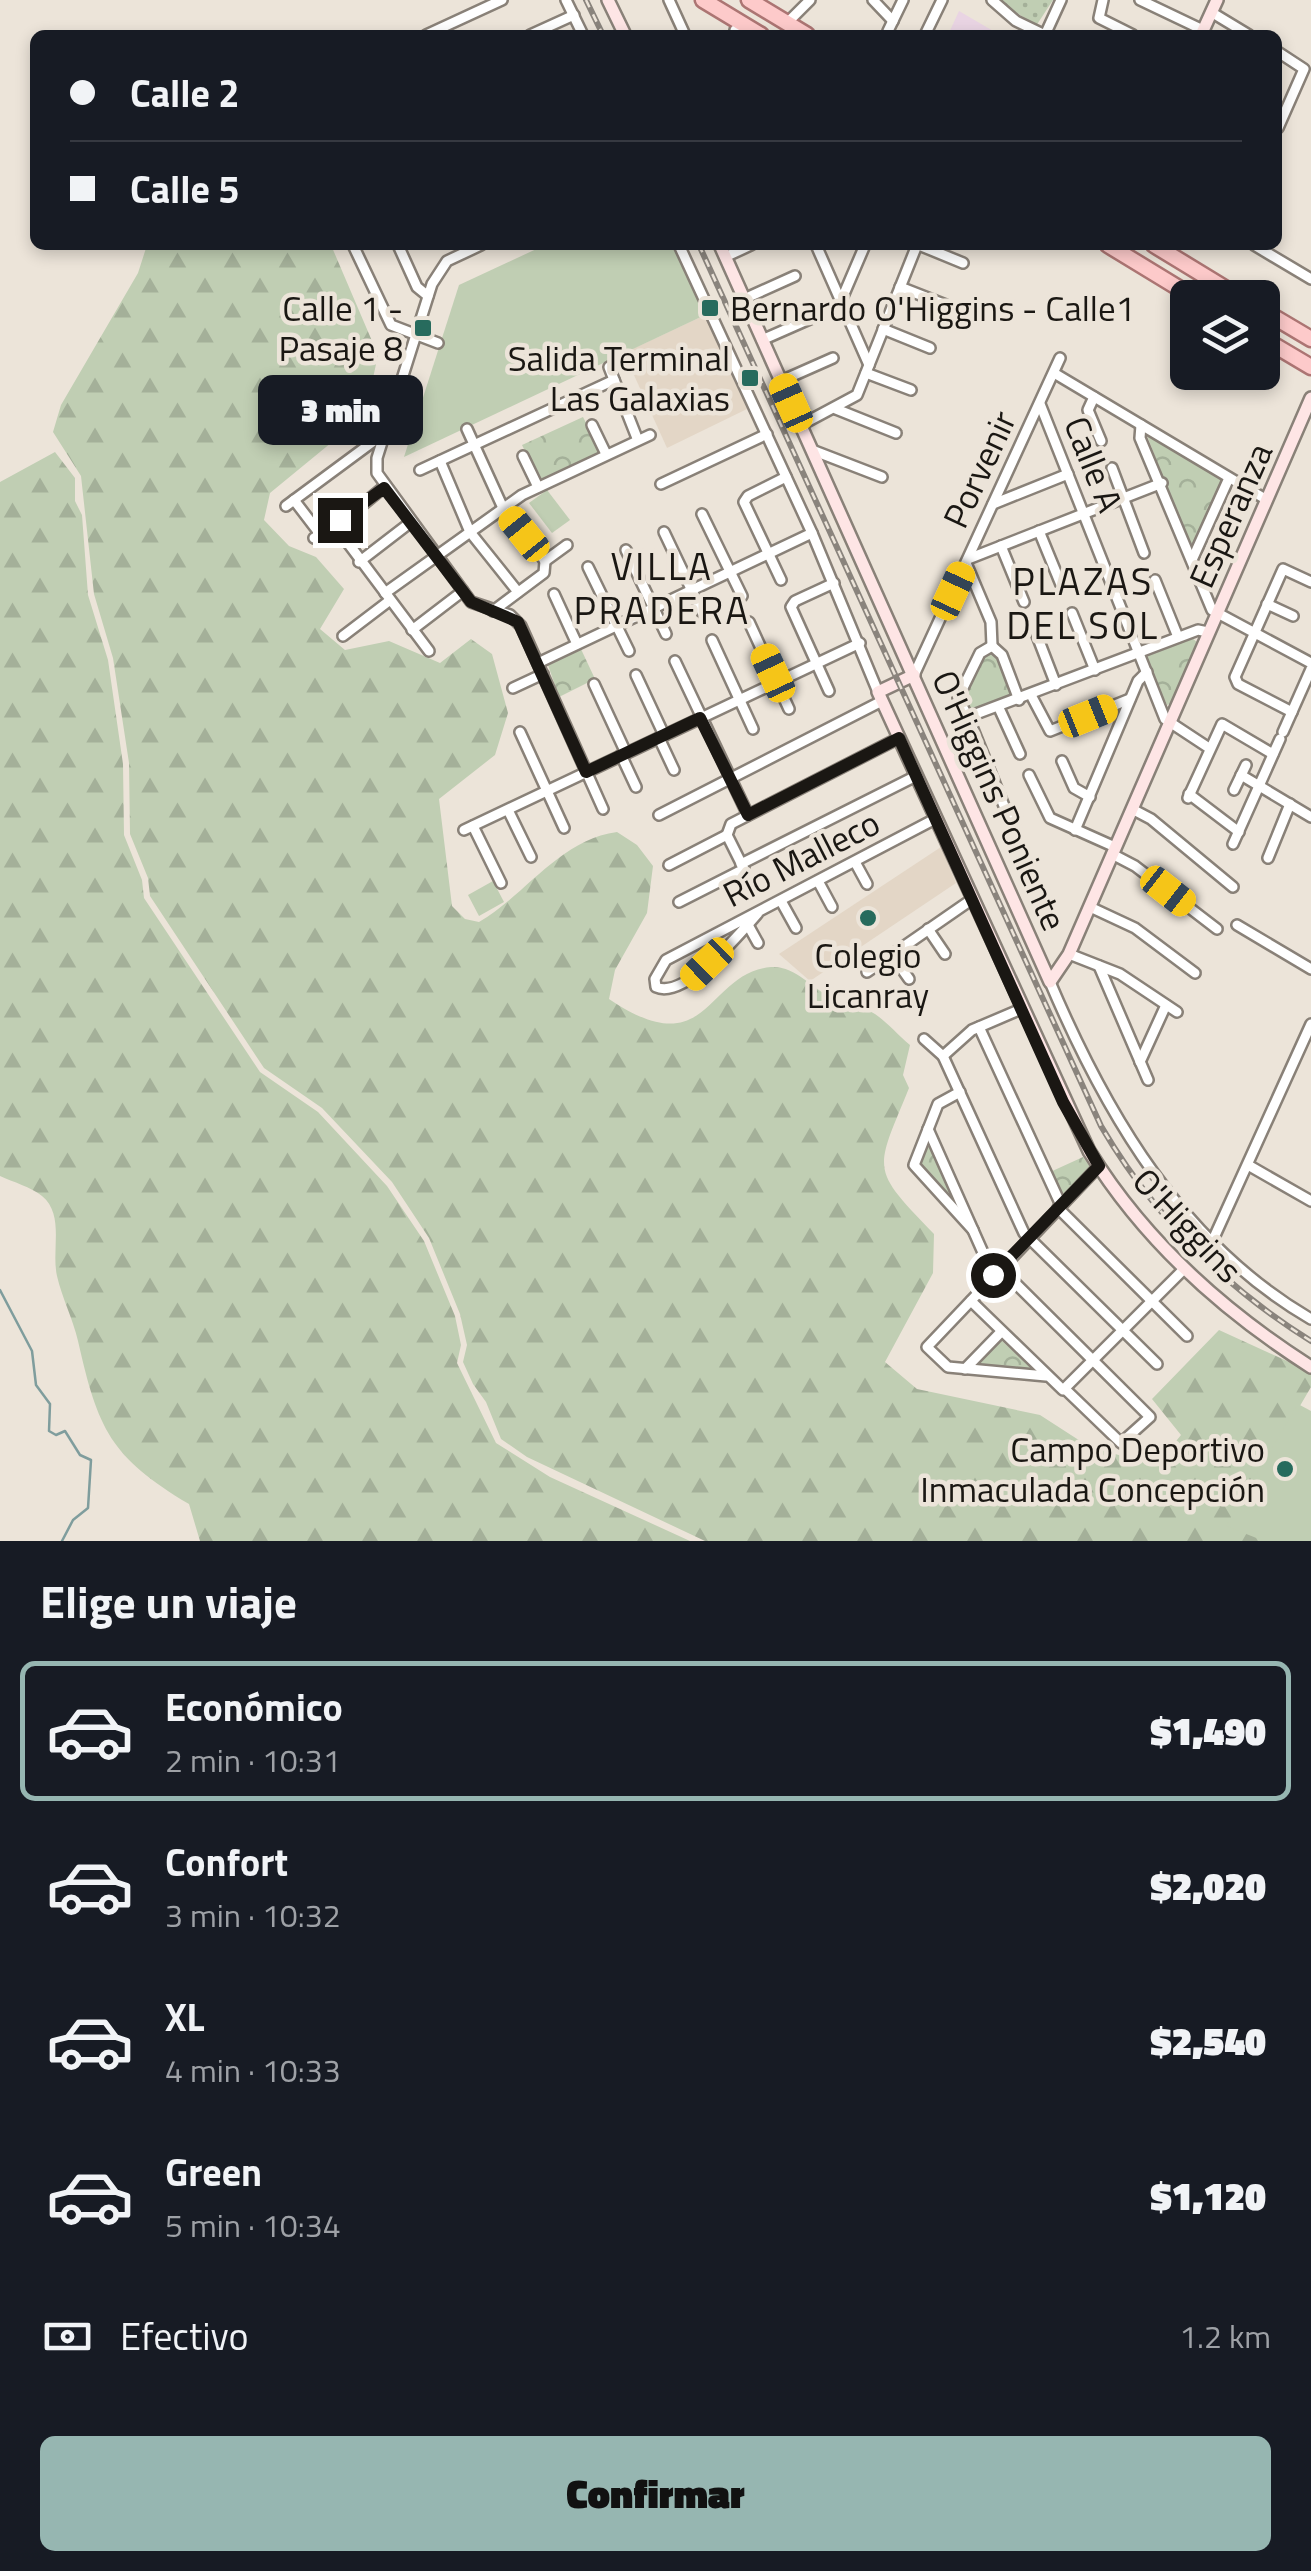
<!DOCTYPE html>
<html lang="es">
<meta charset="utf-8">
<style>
:root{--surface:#171b24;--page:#20242c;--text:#f1f3f6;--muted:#9ea1a6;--line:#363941;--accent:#96b6b1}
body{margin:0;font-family:"Titillium Web",sans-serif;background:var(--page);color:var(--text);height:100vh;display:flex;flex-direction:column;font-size:38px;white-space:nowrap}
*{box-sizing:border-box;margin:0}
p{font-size:32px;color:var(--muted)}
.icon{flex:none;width:55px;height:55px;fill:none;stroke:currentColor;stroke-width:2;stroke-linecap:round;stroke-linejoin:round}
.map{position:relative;height:1541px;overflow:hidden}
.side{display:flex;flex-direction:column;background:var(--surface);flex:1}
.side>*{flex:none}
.banner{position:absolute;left:30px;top:30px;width:1252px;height:220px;border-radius:15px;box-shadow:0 5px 15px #0003;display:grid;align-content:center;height:220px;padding:0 40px;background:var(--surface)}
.fabs{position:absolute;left:1170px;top:280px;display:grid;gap:20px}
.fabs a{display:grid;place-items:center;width:110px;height:110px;border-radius:15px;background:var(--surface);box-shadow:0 5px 15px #0003;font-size:50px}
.end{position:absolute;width:45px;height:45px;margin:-22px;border:12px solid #1a1713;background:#fff;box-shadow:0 0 0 5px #fff}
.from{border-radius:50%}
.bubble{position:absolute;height:70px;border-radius:15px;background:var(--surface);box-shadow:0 5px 15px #0003;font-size:32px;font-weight:800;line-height:70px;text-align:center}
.car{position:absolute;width:30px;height:60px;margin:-30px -15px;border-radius:12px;box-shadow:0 0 8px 2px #0007;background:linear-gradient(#f5c518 24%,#345 0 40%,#f5c518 0 76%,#345 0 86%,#f5c518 0)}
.banner b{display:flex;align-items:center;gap:35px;height:95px;font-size:38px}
.banner b+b{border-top:2px solid var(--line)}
.banner i{width:25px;height:25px;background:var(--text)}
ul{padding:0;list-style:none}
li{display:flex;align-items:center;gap:30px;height:140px;margin:0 20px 15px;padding:0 20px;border:5px solid transparent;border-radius:15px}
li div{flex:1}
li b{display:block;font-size:38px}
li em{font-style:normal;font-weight:800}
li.selected{border-color:var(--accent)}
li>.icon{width:90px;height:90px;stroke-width:1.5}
h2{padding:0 40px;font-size:45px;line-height:120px}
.pay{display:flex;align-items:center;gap:25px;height:110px;padding:0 40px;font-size:38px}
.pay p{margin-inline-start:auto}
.cta{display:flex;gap:20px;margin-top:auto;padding:20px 40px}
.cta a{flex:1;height:115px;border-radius:15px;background:var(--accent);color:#111;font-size:40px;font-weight:800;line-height:115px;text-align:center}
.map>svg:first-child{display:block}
</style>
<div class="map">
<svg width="1311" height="1541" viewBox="0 0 1311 1541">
<defs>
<pattern id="grass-dots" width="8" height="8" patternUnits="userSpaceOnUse" patternTransform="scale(2.5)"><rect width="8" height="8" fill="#c0ceb3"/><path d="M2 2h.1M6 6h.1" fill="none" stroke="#a4b099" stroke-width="1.8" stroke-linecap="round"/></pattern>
<pattern id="forest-firs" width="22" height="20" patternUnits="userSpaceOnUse" patternTransform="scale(2.5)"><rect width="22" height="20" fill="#c0ceb3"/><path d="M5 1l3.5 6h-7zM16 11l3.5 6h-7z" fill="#a4b099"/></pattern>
<pattern id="park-crowns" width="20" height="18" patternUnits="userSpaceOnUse" patternTransform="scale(2.5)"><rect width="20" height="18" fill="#c0ceb3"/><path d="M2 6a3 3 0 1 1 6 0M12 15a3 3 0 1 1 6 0" fill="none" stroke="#a4b099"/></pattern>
</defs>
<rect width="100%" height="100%" fill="#ece4d9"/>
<polygon fill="#e9d4e3" points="959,11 1000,35 948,35"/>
<g fill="#e3d6c6">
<polygon points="705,315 747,409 667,448 624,353"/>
<polygon points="941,847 956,883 810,981 779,954"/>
</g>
<polygon fill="url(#grass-dots)" points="998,0 1053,0 1036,26"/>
<g fill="url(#forest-firs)">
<path d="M147 245H331L378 355 365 415 270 493 264 520 289 546 316 557 344 589 320 629 345 650 389 641 440 663 471 639 492 654 508 713 495 755 439 799 452 906 465 919 479 922C527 894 559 840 617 832L637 845 653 866 647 913 615 970 609 999C710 1067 705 973 771 967 794 965 812 988 832 998 845 1005 862 1006 875 1014 887 1022 898 1035 910 1045L903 1075 909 1088C875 1172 869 1167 934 1234L933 1273 885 1362 917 1389 1040 1415 1088 1446 1156 1466 1181 1435 1152 1399 1219 1330 1311 1372V1387L1231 1524 1272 1541H705L527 1457 501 1439 486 1402 473 1384 463 1362 467 1345 460 1314 429 1238 392 1182 322 1108 264 1068 150 896 148 878 130 834 129 763 113 658 94 594 81 476 53 432 61 405 138 273Z"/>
<path d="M55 452 75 478V501L82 515 88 595 108 660 123 764 124 835 142 880 144 898 260 1072 318 1112 387 1186 424 1241 455 1316 461 1345 457 1363 496 1443 550 1477 690 1541H200L189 1504C110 1457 98 1429 78 1341 73 1319 62 1298 57 1276 51 1250 65 1215 42 1196 31 1187 13 1182 0 1176V482Z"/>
</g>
<g fill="url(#park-crowns)">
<polygon points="583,417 601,452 539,481 522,445"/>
<polygon points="1146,433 1224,477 1194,550 1191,550"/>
<polygon points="1191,637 1199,644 1173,703 1167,705 1146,660 1149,653"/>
<polygon points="580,647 595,679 559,697 547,662"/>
<polygon points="988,650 995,653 1011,695 969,712 962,700"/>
<polygon points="927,1135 964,1215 916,1166"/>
<polygon points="1083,1157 1090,1167 1060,1197 1048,1173"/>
<polygon points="999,1338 1034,1371 971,1367"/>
</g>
<g fill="#c0ceb3">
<polygon points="545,245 673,245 705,315 404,457 459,285"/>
<polygon points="547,490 570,520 552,533 529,503"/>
<polygon points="493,881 504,902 479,916 468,895"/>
<polygon points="1298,1404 1311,1411 1311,1541 1264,1541 1226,1526"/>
</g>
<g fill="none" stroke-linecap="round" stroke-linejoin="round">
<polyline stroke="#7f9d9d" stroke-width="2.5" points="0,1290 32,1351 36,1385 50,1404 49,1431 56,1435 65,1431 80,1455 91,1460 88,1508 73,1520 62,1541"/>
<g stroke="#898178" stroke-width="14">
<g id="street">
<polyline points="566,0 583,35"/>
<polyline points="669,0 685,35"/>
<polyline points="873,0 893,21"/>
<polyline points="992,0 1016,21 1045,35 1061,0"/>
<polyline points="1103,0 1099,18 1133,35"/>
<polyline points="1140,0 1203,30"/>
<polyline points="1211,12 1249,35"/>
<polyline points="787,23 810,0"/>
<polyline points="735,30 737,35"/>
<polyline points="888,31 903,0"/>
<polyline points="426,35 502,0"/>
<polyline points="530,35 574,15"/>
<polyline points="925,35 942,0"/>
<polyline points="1278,52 1304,69 1278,128"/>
<polyline points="353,245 391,325 438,343"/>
<polyline points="398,245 417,287 428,296"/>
<polyline points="481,245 447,261 432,284 377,458 377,473 471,602 510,615 521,626 603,809"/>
<polyline points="679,245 812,533 878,692"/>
<polyline points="816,245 869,365"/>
<polyline points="919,245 963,263"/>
<polyline points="1254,245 1311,279"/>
<polyline points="725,257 751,245"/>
<polyline points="900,287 946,305"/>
<polyline points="744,299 795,276"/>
<polyline points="841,301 865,245"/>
<polyline points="883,329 930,348"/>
<polyline points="762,340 812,318"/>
<polyline points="609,367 637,438"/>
<polyline points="866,373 911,390"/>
<polyline points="1054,373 1267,500"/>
<polyline points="781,381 833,358"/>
<polyline points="1094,397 1088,410 1101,441"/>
<polyline points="1040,404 1165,719 1209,748"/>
<polyline points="836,409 896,433"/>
<polyline points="592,425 606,454"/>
<polyline points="801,425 857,395 917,245"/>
<polyline points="1141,425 1140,438 1212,610 1311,663"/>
<polyline points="467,429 503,508 545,561"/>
<polyline points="812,450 882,477"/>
<polyline points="523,456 538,487"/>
<polyline points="440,461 470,532 518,592"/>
<polyline points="1112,468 1144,553"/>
<polyline points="420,470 614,380"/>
<polyline points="661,484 767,434"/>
<polyline points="294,500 320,534"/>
<polyline points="993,504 1068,474"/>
<polyline points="286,506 382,435"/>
<polyline points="702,514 742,596"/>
<polyline points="336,527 429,651"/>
<polyline points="1039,531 1062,587"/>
<polyline points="664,532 704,616"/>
<polyline points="314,538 336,527 384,487"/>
<polyline points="1001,546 1024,602"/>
<polyline points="626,550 666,634"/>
<polyline points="968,559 1162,483"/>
<polyline points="1192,560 1229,478"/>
<polyline points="545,561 567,545"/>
<polyline points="359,562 411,522"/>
<polyline points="966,563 991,622 992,646"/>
<polyline points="588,567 629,651"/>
<polyline points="781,580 744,502 748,496 786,477"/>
<polyline points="1155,580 1178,637"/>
<polyline points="385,593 522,495 650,435"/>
<polyline points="554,594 577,644"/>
<polyline points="1267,604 1293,616"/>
<polyline points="493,611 544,573 545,561"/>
<polyline points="1072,613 1095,670"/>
<polyline points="749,622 789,709"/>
<polyline points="1034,628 1056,685"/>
<polyline points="412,630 463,591"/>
<polyline points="343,636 389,601"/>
<polyline points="712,640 753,729"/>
<polyline points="992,646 1002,655 1019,700"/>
<polyline points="675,661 748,815"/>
<polyline points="538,663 812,533"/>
<polyline points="636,675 664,735"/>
<polyline points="914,675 1060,358"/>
<polyline points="594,684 626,753"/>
<polyline points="513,688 543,674"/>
<polyline points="829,691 791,607 795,601 834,583"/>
<polyline points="1031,695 1050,731 1130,699"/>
<polyline points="999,708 1020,754"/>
<polyline points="1292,712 1238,684 1235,677 1283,569 1311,582"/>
<polyline points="968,717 1198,630 1208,632"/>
<polyline points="968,717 1013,828"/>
<polyline points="968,717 958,698 980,653 992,646"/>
<polyline points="520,732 564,828"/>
<polyline points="1283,732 1311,669"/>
<polyline points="659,738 674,770"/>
<polyline points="621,755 636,787"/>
<polyline points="1062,761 1074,788 1090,797"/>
<polyline points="1029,775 1050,818 1115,847"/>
<polyline points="1241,775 1311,817"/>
<polyline points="1234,790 1246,765"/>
<polyline points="1189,794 1239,832"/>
<polyline points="1188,798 1222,724 1273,754"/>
<polyline points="1132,809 1151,819 1233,887"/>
<polyline points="508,810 531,857"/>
<polyline points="659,815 882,701"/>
<polyline points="473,826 501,883"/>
<polyline points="464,830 860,643"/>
<polyline points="1075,830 1138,681 1147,672"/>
<polyline points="1233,844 1280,739"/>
<polyline points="1112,854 1135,866 1217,929"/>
<polyline points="1268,858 1290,804"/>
<polyline points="855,862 867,884"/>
<polyline points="741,864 916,776"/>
<polyline points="669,865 727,835"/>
<polyline points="818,881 832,907"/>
<polyline points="781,901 796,928"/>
<polyline points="679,902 744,869 727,835 731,824 899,738"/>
<polyline points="1090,907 1135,928 1195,973"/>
<path d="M758 913C739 935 684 1000 656 987L655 979 666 960 935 819"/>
<polyline points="748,925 758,943"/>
<polyline points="1237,925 1311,969"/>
<polyline points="928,929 945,954"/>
<polyline points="1069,954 1120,974 1177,1012"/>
<polyline points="892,955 909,979"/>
<polyline points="1099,966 1148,1080"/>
<polyline points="867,972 971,900"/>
<path d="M1050 982C1107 1116 1182 1244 1311 1319"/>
<polyline points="979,1027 1061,1205"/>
<polyline points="924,1039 943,1056 1024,1233 1157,1364"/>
<polyline points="943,1056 972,1030 1021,1009"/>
<polyline points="1140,1062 1166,1005"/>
<polyline points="960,1092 938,1104 914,1165 973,1230"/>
<polyline points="928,1129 993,1275"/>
<polyline points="1248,1165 1311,1201"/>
<polyline points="1058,1208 1187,1336"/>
<polyline points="1212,1242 1311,1024"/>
<polyline points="1000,1268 1150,1417 1121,1443 1065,1389"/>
<polyline points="971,1301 1063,1390 1184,1269"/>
<polyline points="965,1369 1001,1332"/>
<polyline points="1046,1376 948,1367 927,1347 1099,1166"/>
</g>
</g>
<g stroke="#898178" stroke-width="16">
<g id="secondary">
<polyline points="608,0 625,35"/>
<polyline points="1201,35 1217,0"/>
<polyline points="720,245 1050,982 1069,954 1311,398"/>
<path d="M914 675 878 692 1089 1151C1144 1240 1223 1311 1311 1367"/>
</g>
</g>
<g stroke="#ac7573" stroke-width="19">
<g id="primary">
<polyline points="703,0 761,35"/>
<polyline points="749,0 807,35"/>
<polyline points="1108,245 1195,298"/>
<polyline points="1154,245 1241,298"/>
<polyline points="1262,310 1311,339"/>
<polyline points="1262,338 1311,367"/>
</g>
</g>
<use href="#street" stroke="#fff" stroke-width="9"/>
<use href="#secondary" stroke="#fee5e5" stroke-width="11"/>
<use href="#primary" stroke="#fdcaca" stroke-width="14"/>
<g stroke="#8a847d" stroke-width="6">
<g id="rail">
<polyline points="586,0 603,35"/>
<path d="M699 245 1101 1126C1153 1215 1224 1287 1311 1341"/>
</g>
</g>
<use href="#rail" stroke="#ece4d9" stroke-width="2.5" stroke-dasharray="8" stroke-linecap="butt"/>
</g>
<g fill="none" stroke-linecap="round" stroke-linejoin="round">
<polyline stroke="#1a1713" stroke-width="12" points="340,520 384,488 471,602 518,622 586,772 700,718 748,815 899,738 1063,1102 1099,1166 993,1275"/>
</g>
<g fill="#276b5d" stroke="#ece4d9" stroke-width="4">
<rect x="700" y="298" width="20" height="20" rx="5"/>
<rect x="413" y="318" width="20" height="20" rx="5"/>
<rect x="740" y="368" width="20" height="20" rx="5"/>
<circle cx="868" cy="918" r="10"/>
<circle cx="1285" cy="1469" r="10"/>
</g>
<g text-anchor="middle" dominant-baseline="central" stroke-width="9" stroke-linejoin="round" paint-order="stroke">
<g font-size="35" fill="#1a1713" stroke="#ece4d9" text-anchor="end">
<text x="403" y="308">Calle 1 -<tspan x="403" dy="40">Pasaje 8</tspan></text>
<text x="730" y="308" text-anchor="start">Bernardo O'Higgins - Calle1</text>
<text x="730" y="358">Salida Terminal<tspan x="730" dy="40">Las Galaxias</tspan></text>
<text x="868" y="955" text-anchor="middle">Colegio<tspan x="868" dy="40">Licanray</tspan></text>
<text x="1265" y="1449">Campo Deportivo<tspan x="1265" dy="40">Inmaculada Concepción</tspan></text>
</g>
<g font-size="35" fill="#1a1713" stroke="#ece4d9">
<text transform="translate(1094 464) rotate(68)">Calle A</text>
<text transform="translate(979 469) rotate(-65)">Porvenir</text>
<text transform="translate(1230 515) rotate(-66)">Esperanza</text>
<text transform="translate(1000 800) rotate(66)">O'Higgins Poniente</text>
<text transform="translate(801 858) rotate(-27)">Río Malleco</text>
<text transform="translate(1188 1225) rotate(47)">O'Higgins</text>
</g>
<g font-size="38" letter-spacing="2.5" fill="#1a1713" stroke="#ece4d9">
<text x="662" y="566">VILLA<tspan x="662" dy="44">PRADERA</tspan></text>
<text x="1083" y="581">PLAZAS<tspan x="1083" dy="44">DEL SOL</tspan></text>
</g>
</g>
</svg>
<div class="fabs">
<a><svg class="icon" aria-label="layers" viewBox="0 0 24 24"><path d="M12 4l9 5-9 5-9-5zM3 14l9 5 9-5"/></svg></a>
</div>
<i class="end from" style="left:993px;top:1275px"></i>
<i class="end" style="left:340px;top:520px"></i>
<div class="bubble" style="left:258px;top:375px;width:165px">3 min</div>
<i class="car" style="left:791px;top:403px;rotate:336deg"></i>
<i class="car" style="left:524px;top:534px;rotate:321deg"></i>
<i class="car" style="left:953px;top:591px;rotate:25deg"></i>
<i class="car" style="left:773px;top:673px;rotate:335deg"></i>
<i class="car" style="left:1088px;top:716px;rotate:68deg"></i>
<i class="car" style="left:1168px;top:891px;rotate:128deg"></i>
<i class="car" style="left:707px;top:964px;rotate:226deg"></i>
<div class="banner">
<b><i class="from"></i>Calle 2</b>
<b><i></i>Calle 5</b>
</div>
</div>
<section class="side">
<h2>Elige un viaje</h2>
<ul>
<li class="selected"><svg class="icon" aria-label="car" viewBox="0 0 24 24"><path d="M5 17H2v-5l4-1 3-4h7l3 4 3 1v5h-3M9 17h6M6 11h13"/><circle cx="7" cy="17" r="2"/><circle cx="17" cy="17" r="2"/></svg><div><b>Económico</b><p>2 min · 10:31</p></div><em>$1,490</em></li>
<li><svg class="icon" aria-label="car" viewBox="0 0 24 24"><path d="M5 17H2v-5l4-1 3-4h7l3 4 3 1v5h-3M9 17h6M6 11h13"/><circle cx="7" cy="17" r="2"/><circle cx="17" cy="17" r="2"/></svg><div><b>Confort</b><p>3 min · 10:32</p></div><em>$2,020</em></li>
<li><svg class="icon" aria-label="car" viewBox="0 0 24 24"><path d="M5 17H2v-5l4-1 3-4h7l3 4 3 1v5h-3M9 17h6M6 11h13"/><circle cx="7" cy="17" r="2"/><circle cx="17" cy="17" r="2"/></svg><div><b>XL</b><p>4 min · 10:33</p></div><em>$2,540</em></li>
<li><svg class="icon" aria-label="car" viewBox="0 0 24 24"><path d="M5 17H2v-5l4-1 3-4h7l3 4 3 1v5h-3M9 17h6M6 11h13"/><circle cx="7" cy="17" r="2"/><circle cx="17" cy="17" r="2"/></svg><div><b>Green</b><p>5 min · 10:34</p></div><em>$1,120</em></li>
</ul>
<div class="pay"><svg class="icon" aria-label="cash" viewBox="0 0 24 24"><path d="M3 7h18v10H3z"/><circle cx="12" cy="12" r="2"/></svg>Efectivo<p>1.2 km</p></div>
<div class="cta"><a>Confirmar</a></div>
</section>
